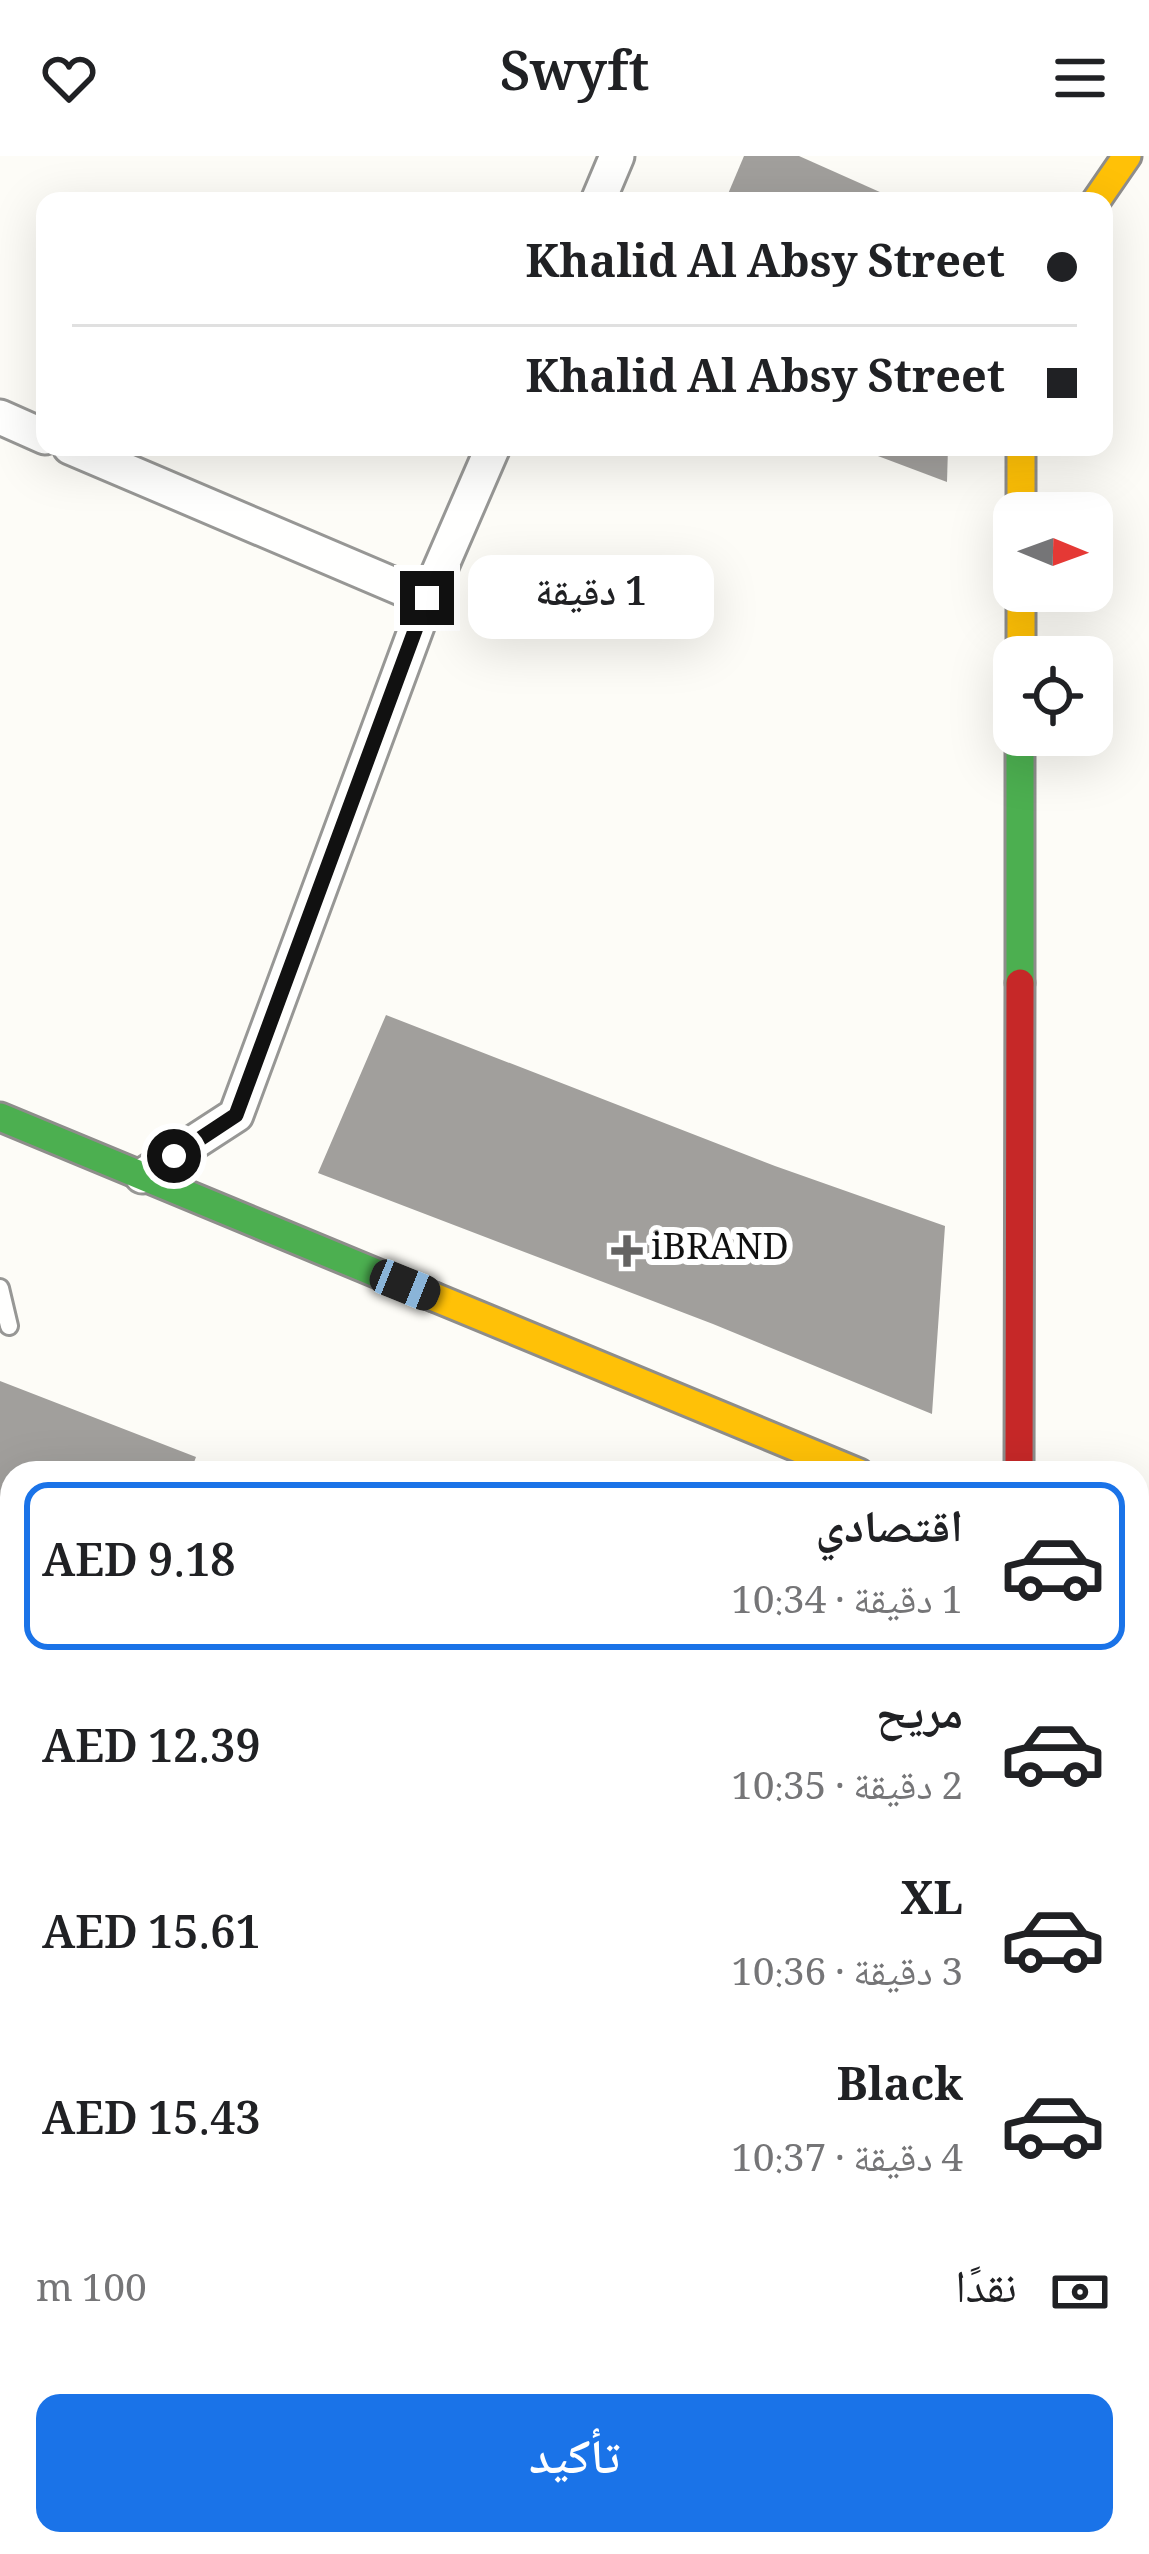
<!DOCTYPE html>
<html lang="ar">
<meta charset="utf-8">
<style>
:root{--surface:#fff;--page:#f6f6f6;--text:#202124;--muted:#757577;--line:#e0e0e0;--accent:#1a73e8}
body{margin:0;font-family:Georgia,"Noto Naskh Arabic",serif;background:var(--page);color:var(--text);direction:rtl;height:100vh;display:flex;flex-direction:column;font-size:45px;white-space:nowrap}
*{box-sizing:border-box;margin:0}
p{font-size:39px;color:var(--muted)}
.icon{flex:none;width:66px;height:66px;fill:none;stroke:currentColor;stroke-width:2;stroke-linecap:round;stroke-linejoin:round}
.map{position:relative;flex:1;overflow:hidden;direction:ltr}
.drawer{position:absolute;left:0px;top:1305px;width:1149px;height:1095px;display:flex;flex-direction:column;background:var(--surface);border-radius:36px 36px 0 0;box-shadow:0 12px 48px #0002;direction:rtl}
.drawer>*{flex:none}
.guide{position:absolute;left:36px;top:36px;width:1077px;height:264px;border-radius:24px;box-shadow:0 12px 48px #0002;direction:rtl;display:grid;align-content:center;height:264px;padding:0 36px;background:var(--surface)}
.needle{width:78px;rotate:91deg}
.tools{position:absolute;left:993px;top:336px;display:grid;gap:24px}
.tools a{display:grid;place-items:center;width:120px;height:120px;border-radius:24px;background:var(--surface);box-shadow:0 12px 48px #0002;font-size:60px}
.end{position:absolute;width:54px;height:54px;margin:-27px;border:15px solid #111;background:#fff;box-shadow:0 0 0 6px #fff}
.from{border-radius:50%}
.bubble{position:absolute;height:84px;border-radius:24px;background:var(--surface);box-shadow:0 12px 48px #0002;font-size:39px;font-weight:600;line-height:84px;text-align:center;direction:rtl}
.car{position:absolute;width:36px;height:72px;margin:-36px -18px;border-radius:15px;box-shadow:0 0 9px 3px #0007;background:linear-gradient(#222 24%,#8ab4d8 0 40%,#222 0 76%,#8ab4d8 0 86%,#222 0)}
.guide b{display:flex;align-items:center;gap:42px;height:114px;font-size:45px}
.guide b+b{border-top:3px solid var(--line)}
.guide i{width:30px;height:30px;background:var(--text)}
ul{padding:21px 0 0;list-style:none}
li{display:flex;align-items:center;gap:36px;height:168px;margin:0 24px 18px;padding:0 12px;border:6px solid transparent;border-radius:24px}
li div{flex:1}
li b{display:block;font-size:45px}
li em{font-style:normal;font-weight:600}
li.active{border-color:var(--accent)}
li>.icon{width:108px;height:108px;stroke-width:1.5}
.pay{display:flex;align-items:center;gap:30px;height:132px;padding:0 36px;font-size:45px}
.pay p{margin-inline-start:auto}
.cta{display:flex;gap:24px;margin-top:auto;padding:24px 36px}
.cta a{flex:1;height:138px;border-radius:24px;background:var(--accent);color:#fff;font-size:48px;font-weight:600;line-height:138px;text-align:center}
header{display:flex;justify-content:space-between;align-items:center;height:156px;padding:0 36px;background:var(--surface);font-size:54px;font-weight:600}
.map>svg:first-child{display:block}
</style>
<header><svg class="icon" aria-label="menu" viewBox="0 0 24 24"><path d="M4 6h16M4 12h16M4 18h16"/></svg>Swyft<svg class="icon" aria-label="heart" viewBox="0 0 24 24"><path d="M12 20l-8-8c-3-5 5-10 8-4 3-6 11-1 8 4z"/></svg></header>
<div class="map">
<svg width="1149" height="2398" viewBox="0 0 1149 2398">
<rect width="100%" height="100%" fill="#fdfcf7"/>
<g fill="#a19f9c">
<polygon points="744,0 799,0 900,45 725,45"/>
<polygon points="854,291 948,291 947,326"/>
<polygon points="386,859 775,1010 945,1070 932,1258 713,1168 318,1017"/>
<polygon points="0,1225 196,1301 190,1317 12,1317 12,2125 0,2120"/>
<polygon points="683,2388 800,2388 779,2398 687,2398"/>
</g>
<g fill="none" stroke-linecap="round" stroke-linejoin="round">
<g stroke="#979795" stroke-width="22">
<g id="lane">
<polyline points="0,1132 9,1170"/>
<polyline points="889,2398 890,2388"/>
</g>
</g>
<g stroke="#979795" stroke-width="39">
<g id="street">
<polyline points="598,45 617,0"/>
<polyline points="0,261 45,281"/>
<polyline points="70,291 427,443"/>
<polyline points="142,1020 236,959 427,443 493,291"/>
</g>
</g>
<g stroke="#8e8d8b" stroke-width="33">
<g id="fast">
<polyline points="1020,827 1020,579"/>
<polyline points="0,961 434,1141"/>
<polyline points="0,2304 12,2308"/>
<polyline points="238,2388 264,2398"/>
<polyline points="1138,2398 1149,1676"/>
</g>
</g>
<g stroke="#8e8d8b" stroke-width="33">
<g id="slow">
<polyline points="1096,45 1127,0"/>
<polyline points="1021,291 1021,357"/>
<polyline points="1021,435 1021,501"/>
<polyline points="434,1141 859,1317"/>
<polyline points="1149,1456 1149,1626"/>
<polyline points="0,2364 12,2367"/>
<polyline points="78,2388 110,2398"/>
</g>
</g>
<g stroke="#8e8d8b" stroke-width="33">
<g id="jam">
<polyline points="1019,1317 1020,827"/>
<polyline points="1040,2388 1040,2398"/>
</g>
</g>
<use href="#lane" stroke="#fffffe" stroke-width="16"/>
<use href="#street" stroke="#fffffe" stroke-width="33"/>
<use href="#fast" stroke="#4caf50" stroke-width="27"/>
<use href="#slow" stroke="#ffc107" stroke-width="27"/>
<use href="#jam" stroke="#c62828" stroke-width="27"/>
</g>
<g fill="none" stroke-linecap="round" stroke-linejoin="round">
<polyline stroke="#111" stroke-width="15" points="174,1000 236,959 427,442"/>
</g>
<path fill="#646362" stroke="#fff" stroke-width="4.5" d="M621 1077h12v12h12v12h-12v12h-12v-12h-12v-12h12z"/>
<g text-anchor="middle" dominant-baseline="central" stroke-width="12" stroke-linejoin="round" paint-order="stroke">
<g font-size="36" fill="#111" stroke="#fff" text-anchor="start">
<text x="651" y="1095">iBRAND</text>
</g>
</g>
</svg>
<div class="tools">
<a><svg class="needle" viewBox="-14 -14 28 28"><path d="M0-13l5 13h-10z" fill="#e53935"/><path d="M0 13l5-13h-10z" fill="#757577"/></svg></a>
<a><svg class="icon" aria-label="locate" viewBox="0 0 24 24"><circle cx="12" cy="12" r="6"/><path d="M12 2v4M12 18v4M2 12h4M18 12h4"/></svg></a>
</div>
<i class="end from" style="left:174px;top:1000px"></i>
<i class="end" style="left:427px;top:442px"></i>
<div class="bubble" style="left:468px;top:399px;width:246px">1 دقيقة</div>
<i class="car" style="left:405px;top:1129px;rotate:112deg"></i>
<div class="guide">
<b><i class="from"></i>Khalid Al Absy Street</b>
<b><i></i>Khalid Al Absy Street</b>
</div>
<section class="drawer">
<ul>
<li class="active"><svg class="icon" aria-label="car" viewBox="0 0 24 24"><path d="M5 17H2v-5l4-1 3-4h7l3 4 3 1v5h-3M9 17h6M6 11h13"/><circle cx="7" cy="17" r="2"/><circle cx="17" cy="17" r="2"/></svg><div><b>اقتصادي</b><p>1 دقيقة · 10:34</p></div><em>AED 9.18</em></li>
<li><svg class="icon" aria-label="car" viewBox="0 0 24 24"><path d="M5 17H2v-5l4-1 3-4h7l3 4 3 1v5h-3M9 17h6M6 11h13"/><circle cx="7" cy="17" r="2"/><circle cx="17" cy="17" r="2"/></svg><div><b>مريح</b><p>2 دقيقة · 10:35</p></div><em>AED 12.39</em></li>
<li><svg class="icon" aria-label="car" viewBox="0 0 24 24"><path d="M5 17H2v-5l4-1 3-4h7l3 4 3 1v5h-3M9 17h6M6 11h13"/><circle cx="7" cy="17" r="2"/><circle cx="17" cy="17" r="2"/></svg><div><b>XL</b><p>3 دقيقة · 10:36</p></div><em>AED 15.61</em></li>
<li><svg class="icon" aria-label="car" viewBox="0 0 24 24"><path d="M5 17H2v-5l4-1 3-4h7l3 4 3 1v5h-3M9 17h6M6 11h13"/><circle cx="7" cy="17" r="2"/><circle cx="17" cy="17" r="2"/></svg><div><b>Black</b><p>4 دقيقة · 10:37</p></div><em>AED 15.43</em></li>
</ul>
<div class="pay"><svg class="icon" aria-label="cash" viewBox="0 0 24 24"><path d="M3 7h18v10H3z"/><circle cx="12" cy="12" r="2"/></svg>نقدًا<p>100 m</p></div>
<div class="cta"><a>تأكيد</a></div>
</section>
</div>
